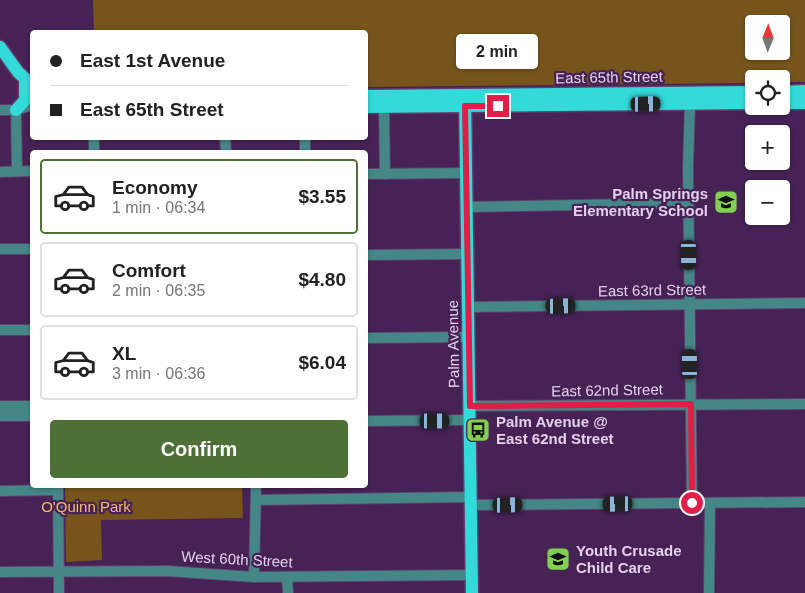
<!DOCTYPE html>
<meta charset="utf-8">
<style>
:root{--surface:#fff;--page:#f6f6f6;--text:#222;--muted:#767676;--line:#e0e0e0;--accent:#4d7037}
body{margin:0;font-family:Arial,sans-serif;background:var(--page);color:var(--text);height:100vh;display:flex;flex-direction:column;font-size:19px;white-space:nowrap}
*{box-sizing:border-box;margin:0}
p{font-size:16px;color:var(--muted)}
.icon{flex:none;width:28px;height:28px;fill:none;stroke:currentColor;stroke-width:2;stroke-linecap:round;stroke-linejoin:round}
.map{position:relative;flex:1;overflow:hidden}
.side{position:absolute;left:30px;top:150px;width:338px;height:338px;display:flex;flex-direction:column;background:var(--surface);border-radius:5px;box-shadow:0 1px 4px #0004}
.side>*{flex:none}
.banner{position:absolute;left:30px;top:30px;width:338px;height:110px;border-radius:5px;box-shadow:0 1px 4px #0004;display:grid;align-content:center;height:110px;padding:0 20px;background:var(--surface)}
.needle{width:32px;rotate:1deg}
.controls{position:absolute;left:745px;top:15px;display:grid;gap:10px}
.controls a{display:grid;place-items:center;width:45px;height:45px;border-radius:5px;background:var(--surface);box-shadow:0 1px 4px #0004;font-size:25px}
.end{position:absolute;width:22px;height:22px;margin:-11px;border:6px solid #e11d48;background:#fff;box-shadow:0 0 0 2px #fff}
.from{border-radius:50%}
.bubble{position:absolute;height:35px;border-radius:5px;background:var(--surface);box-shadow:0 1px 4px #0004;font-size:16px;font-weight:800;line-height:35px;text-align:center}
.car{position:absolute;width:15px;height:30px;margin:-15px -8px;border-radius:6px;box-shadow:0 0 4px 1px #0007;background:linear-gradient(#222 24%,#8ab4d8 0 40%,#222 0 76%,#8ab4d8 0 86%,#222 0)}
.banner b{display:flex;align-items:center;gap:18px;height:48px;font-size:19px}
.banner b+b{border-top:1px solid var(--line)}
.banner i{width:12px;height:12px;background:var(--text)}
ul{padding:9px 0 0;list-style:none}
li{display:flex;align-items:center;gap:15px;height:75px;margin:0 10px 8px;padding:0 10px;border:2px solid var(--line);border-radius:5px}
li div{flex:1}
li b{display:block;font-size:19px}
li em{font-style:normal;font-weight:800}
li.current{border-color:var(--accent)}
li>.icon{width:45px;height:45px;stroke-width:1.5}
.button{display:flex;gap:10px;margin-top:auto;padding:10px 20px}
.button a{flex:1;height:58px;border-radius:5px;background:var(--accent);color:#fff;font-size:20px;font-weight:800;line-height:58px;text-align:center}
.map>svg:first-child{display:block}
</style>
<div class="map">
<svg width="805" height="593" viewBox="0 0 805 593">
<rect width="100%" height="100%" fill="#462255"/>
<g fill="#77541c" fill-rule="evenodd">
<path d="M93 0H805V82H781V79H754V83L365 87V32H94ZM754 24H781V51H754Z"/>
<polygon points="65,485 242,485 243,518 101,520 102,560 66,562"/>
</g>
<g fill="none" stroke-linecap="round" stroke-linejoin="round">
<g stroke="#5f3e6d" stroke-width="12">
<g id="minor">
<polyline points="688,97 690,104 688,167 692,503"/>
<polyline points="384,107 385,174"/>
<polyline points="0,110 16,110 32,105"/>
<polyline points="16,110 17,171"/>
<polyline points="94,138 94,152"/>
<polyline points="225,138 226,152"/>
<polyline points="305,138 305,152"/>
<polyline points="0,172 32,171"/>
<polyline points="365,174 466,173"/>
<polyline points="467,207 688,203"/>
<polyline points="0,249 32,249"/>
<polyline points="365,255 468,254"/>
<polyline points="468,307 805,303"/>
<polyline points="0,330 32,330"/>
<polyline points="365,338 469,337"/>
<polyline points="0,406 32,406"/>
<polyline points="470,406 805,404"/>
<polyline points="0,416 32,416"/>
<polyline points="365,421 470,420"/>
<polyline points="58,485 59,593"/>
<polyline points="0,491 58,490"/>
<polyline points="256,500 471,497"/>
<polyline points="471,505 805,502"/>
<polyline points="0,572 167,571 254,577 472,575"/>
<polyline points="254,577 256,485"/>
<polyline points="287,577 288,593"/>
<polyline points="709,593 710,503"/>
</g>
</g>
<g stroke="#5f3e6d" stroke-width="15">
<g id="major">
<polyline points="0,47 18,72 32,85"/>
<polyline points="781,92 805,91"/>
<polyline points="465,95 472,593"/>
<polyline points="365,96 754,92"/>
<polyline points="781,103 805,103"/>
<polyline points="365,107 754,103"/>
<polyline points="16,110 25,100 25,79"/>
</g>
</g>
<use href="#minor" stroke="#458787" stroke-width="10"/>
<use href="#major" stroke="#34d9da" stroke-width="12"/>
</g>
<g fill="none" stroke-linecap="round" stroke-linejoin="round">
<polyline stroke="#e11d48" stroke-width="6" points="498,106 465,106 470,406 691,404 692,503"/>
</g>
<defs>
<g id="school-square" transform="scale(1.25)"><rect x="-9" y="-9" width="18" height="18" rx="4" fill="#81d050" stroke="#462255"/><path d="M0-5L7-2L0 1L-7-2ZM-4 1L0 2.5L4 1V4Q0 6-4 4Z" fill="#111"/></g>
<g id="bus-square" transform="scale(1.25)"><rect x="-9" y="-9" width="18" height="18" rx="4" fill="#81d050" stroke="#462255"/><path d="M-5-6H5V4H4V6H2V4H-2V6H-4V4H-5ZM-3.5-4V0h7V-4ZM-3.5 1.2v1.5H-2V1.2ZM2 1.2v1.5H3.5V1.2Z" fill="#111"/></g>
</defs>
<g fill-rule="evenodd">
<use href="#school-square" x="726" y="202"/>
<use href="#bus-square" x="478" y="430"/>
<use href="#school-square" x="558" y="559"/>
</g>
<g text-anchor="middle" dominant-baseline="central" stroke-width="4.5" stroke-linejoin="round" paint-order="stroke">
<g font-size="15" fill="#e4cfed" stroke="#462255">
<text transform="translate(609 77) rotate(-1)">East 65th Street</text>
<text transform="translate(652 290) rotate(-1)">East 63rd Street</text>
<text transform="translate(453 344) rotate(-91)">Palm Avenue</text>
<text transform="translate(607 390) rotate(-1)">East 62nd Street</text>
<text transform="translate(237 559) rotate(3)">West 60th Street</text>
</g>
<g font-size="15" font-weight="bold" fill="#e4cfed" stroke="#462255" text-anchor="start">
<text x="708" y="193" text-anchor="end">Palm Springs<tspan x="708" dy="17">Elementary School</tspan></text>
<text x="496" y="421">Palm Avenue @<tspan x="496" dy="17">East 62nd Street</tspan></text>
<text x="576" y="550">Youth Crusade<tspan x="576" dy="17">Child Care</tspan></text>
</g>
<g font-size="15" fill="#f5bc68" stroke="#462255">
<text x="86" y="506">O'Quinn Park</text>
</g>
</g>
</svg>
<div class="controls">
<a><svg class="needle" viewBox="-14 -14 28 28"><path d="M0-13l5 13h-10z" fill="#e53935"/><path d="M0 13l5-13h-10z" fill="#767676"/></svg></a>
<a><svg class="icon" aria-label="locate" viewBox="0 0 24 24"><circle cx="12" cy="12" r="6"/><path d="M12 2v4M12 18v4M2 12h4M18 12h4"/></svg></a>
<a>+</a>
<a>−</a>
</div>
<i class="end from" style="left:692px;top:503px"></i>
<i class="end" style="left:498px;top:106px"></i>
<div class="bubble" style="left:456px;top:34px;width:82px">2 min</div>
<i class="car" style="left:646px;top:104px;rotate:89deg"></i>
<i class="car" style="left:689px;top:255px;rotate:179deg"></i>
<i class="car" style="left:561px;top:306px;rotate:89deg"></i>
<i class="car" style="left:690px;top:364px;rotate:359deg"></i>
<i class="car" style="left:435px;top:421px;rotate:90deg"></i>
<i class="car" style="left:618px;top:504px;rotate:269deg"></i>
<i class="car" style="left:508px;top:505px;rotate:89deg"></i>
<div class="banner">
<b><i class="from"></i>East 1st Avenue</b>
<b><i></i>East 65th Street</b>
</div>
<section class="side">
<ul>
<li class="current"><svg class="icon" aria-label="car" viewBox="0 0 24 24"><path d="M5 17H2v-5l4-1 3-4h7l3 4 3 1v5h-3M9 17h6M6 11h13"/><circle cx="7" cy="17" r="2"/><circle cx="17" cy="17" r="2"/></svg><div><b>Economy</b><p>1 min · 06:34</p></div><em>$3.55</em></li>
<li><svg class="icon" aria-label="car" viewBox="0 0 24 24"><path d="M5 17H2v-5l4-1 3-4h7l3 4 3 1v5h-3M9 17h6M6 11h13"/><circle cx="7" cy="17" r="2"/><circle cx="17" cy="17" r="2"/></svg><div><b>Comfort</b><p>2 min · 06:35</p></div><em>$4.80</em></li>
<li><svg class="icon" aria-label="car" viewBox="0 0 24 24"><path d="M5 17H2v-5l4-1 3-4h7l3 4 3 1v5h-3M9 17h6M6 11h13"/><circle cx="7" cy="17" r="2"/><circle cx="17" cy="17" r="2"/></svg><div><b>XL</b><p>3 min · 06:36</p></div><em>$6.04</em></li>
</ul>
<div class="button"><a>Confirm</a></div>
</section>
</div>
